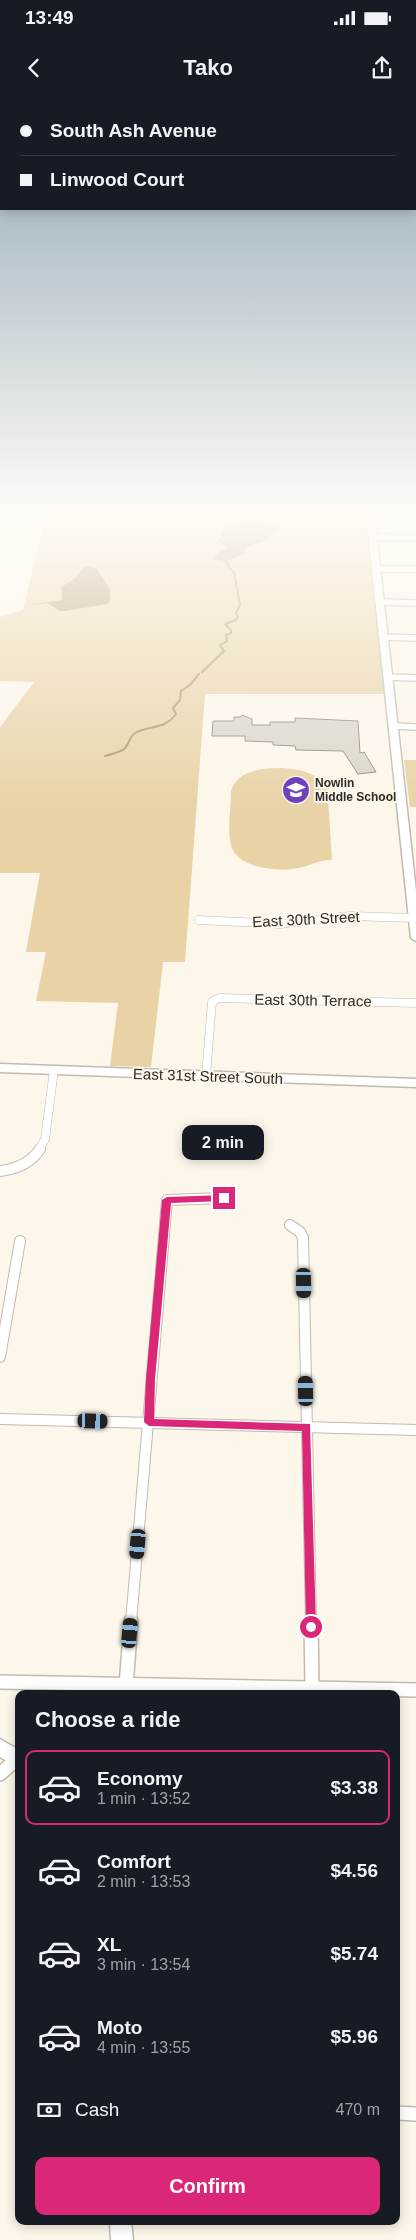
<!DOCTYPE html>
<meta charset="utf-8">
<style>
:root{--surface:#171b24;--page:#20242c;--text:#f1f3f6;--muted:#9ea1a6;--line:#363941;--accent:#db2777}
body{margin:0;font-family:Helvetica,sans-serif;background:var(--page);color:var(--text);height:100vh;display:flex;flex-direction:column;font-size:19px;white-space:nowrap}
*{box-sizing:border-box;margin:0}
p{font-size:16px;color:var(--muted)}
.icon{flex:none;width:28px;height:28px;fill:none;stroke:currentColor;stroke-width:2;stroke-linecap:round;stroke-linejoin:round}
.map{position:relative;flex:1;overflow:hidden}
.sheet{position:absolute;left:15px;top:1590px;width:385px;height:535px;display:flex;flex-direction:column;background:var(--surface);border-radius:10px;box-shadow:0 2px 12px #0003}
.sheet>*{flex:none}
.guide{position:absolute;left:0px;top:0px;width:416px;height:110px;box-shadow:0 2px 12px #0003;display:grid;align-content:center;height:110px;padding:0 20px;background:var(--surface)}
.end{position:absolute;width:22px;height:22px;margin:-11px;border:6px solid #db2777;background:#fff;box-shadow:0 0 0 2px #fff}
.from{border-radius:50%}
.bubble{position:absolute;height:35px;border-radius:10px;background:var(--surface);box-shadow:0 2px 12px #0003;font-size:16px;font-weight:800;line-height:35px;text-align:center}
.car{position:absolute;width:15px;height:30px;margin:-15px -8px;border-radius:6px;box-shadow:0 0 4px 1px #0007;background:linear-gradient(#222 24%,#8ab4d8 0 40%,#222 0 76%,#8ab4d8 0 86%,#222 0)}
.guide b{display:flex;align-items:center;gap:18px;height:48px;font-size:19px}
.guide b+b{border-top:1px solid var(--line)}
.guide i{width:12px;height:12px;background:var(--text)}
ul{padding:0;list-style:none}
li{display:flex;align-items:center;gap:15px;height:75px;margin:0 10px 8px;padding:0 10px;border:2px solid transparent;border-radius:10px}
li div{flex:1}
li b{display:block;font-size:19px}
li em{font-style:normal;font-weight:800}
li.active{border-color:var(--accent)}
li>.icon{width:45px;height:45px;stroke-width:1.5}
h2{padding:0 20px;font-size:22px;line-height:60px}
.pay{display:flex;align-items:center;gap:12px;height:55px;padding:0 20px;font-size:19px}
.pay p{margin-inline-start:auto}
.button{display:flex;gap:10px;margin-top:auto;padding:10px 20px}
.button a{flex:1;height:58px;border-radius:10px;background:var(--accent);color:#fff;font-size:20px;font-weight:800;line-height:58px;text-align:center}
.status{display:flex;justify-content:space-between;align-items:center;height:35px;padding:0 25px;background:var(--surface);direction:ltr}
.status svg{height:14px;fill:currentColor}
header{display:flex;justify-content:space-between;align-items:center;height:65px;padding:0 20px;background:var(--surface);font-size:22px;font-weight:800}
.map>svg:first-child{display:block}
</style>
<div class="status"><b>13:49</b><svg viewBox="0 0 49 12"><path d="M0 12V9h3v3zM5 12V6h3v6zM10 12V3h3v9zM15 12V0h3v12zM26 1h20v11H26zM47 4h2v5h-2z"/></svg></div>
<header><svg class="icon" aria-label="back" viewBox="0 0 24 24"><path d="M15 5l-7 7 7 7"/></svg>Tako<svg class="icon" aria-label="share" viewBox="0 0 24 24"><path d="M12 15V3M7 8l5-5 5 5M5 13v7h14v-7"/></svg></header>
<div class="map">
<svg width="416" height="2140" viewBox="0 0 416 2140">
<rect width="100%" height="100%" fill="#fdf6ea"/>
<g fill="#e8d2a6">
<polygon points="46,413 367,413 385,594 205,594 185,862 163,862 151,967 110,966 118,903 36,901 46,852 26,852 40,773 0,773 0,627 34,582 0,581 0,517 23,510"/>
<polygon points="404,660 416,660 416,707 410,707"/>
<path d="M279 668C291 668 302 670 313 675 318 678 321 683 327 684L332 760C317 760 313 765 299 768 280 772 236 769 231 745 227 729 231 708 231 691 236 671 262 668 279 668Z"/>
</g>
<g fill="#ad976b">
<polygon points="245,418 280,428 271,434 265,441 246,447 244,454 229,460 229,464 235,473 233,473 228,469 224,461 212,459 219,452 228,448 218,441 223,431"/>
<path d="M88 466 97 469 110 490V502L107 504 65 511H59L48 503 27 505 62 500 61 488C66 483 71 482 75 478 80 473 81 468 88 466Z"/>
</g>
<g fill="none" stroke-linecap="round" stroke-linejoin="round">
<g stroke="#ad976b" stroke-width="2">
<polyline points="278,419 286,413"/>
<polyline points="202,572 224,551 220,545 227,541 226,535 231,533 231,530 225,524 236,520 238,517 236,513 240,505 234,472"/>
<path d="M105 656C110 654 119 653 124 649 129 645 129 637 135 633 151 624 163 631 176 614L173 608 180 600 181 591 190 585 199 574"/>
</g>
</g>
<polygon fill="#dbd5c8" stroke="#8d887c" points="242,615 252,619 252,625 270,625 270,622 295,622 295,618 358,621 360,653 364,652 376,672 358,674 343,651 296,650 295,646 273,645 273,642 245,641 245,636 212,636 213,621 234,621 234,617 241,617"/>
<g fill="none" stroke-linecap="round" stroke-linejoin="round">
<g stroke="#c1bbaf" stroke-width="8">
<g id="street-far3">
<polyline points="0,423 6,420 7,413"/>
<polyline points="373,437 416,438"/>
<polyline points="376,469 416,469"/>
<polyline points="379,502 416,503"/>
<polyline points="383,537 416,538"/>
<polyline points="388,577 416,578"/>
<polyline points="393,626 416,627"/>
</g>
</g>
<g stroke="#c1bbaf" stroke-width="9">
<g id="street-far2">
<polyline points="199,820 280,824 350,816 413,818"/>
<polyline points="206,976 212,902 219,898 416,903"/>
<polyline points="39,1050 45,1039 54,970"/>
</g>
</g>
<g stroke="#c1bbaf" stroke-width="12">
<g id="street-far1">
<path d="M0 1071C16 1069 31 1063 40 1049"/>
<polyline points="290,1125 300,1132 303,1138 311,1522"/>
<polyline points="0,1257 20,1141"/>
<polyline points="0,1319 416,1330"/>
<polyline points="131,1522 167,1100 224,1098"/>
</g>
</g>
<g stroke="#c1bbaf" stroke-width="16">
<g id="street">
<polyline points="311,1521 312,1587"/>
<polyline points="0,1582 416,1590"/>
<polyline points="126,1586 131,1521"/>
<polyline points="0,1674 17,1659"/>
<polyline points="396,2013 416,2014"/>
</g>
</g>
<g stroke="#c1bbaf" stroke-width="3">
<g id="secondary">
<polygon points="366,413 374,413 416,791 416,841 411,838"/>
<polygon points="0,964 416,979 416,987 0,972"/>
<polygon points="0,1639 19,1650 19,1668 0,1657"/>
<polygon points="110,2121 131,2121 133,2140 111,2140"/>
</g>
</g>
<use href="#street-far3" stroke="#fff" stroke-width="5.5"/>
<use href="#street-far2" stroke="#fff" stroke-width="8"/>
<use href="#street-far1" stroke="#fff" stroke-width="10"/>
<use href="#street" stroke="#fff" stroke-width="13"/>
<use href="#secondary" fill="#fff" fill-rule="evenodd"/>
</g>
<linearGradient id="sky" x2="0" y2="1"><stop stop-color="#90a8b6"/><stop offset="0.58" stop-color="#fefbf6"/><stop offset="1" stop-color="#fefbf6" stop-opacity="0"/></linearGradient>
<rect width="416" height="713" fill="url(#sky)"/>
<polygon fill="#db2777" points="224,1095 228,1098 224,1101 171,1103 155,1279 154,1319 310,1324 316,1527 311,1531 306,1527 302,1331 149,1326 144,1322 146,1279 162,1100 167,1097"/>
<defs>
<g id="school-disc" transform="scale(1.4375)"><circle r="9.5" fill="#6c43bb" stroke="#fdf6ea"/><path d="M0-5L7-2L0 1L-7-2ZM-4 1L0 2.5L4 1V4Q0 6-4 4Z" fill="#fff"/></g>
</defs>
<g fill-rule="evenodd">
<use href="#school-disc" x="296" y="690"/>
</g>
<g text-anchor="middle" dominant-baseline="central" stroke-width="4" stroke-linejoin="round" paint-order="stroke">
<g font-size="12" font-weight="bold" fill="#2e2c27" stroke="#fdf6ea" text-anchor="start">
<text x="315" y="683">Nowlin<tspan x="315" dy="14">Middle School</tspan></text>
</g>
<g font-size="15" fill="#2e2c27" stroke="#fdf6ea">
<text transform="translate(306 819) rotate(-3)">East 30th Street</text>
<text transform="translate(313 900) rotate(1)">East 30th Terrace</text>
<text transform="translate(208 976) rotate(2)">East 31st Street South</text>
</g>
</g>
</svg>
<i class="end from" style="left:311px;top:1527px"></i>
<i class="end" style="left:224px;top:1098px"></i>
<div class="bubble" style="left:182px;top:1025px;width:82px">2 min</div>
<i class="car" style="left:304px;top:1183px;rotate:179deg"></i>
<i class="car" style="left:306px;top:1291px;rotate:359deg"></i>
<i class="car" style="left:93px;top:1321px;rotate:92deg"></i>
<i class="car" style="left:138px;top:1444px;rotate:185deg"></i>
<i class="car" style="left:130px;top:1533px;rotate:5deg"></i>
<div class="guide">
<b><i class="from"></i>South Ash Avenue</b>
<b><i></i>Linwood Court</b>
</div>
<section class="sheet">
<h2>Choose a ride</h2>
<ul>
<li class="active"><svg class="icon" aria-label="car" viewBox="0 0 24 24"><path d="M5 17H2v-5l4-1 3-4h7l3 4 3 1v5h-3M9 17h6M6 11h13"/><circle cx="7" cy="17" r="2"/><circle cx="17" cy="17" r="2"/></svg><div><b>Economy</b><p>1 min · 13:52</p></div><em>$3.38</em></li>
<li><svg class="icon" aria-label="car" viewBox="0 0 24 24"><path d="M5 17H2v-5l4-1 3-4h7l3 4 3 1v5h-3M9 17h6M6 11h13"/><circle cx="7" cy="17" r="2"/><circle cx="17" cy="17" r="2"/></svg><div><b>Comfort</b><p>2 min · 13:53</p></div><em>$4.56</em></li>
<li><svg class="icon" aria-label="car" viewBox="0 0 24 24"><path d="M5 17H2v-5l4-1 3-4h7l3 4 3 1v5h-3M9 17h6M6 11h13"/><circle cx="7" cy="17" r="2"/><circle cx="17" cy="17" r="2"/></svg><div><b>XL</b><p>3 min · 13:54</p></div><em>$5.74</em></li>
<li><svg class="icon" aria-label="car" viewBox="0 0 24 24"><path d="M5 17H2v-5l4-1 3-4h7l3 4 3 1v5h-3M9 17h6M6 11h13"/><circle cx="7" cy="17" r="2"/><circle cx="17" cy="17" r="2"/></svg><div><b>Moto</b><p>4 min · 13:55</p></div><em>$5.96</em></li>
</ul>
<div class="pay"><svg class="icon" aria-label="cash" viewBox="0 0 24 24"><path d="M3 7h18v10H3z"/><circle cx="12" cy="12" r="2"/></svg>Cash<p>470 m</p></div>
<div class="button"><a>Confirm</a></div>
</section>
</div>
